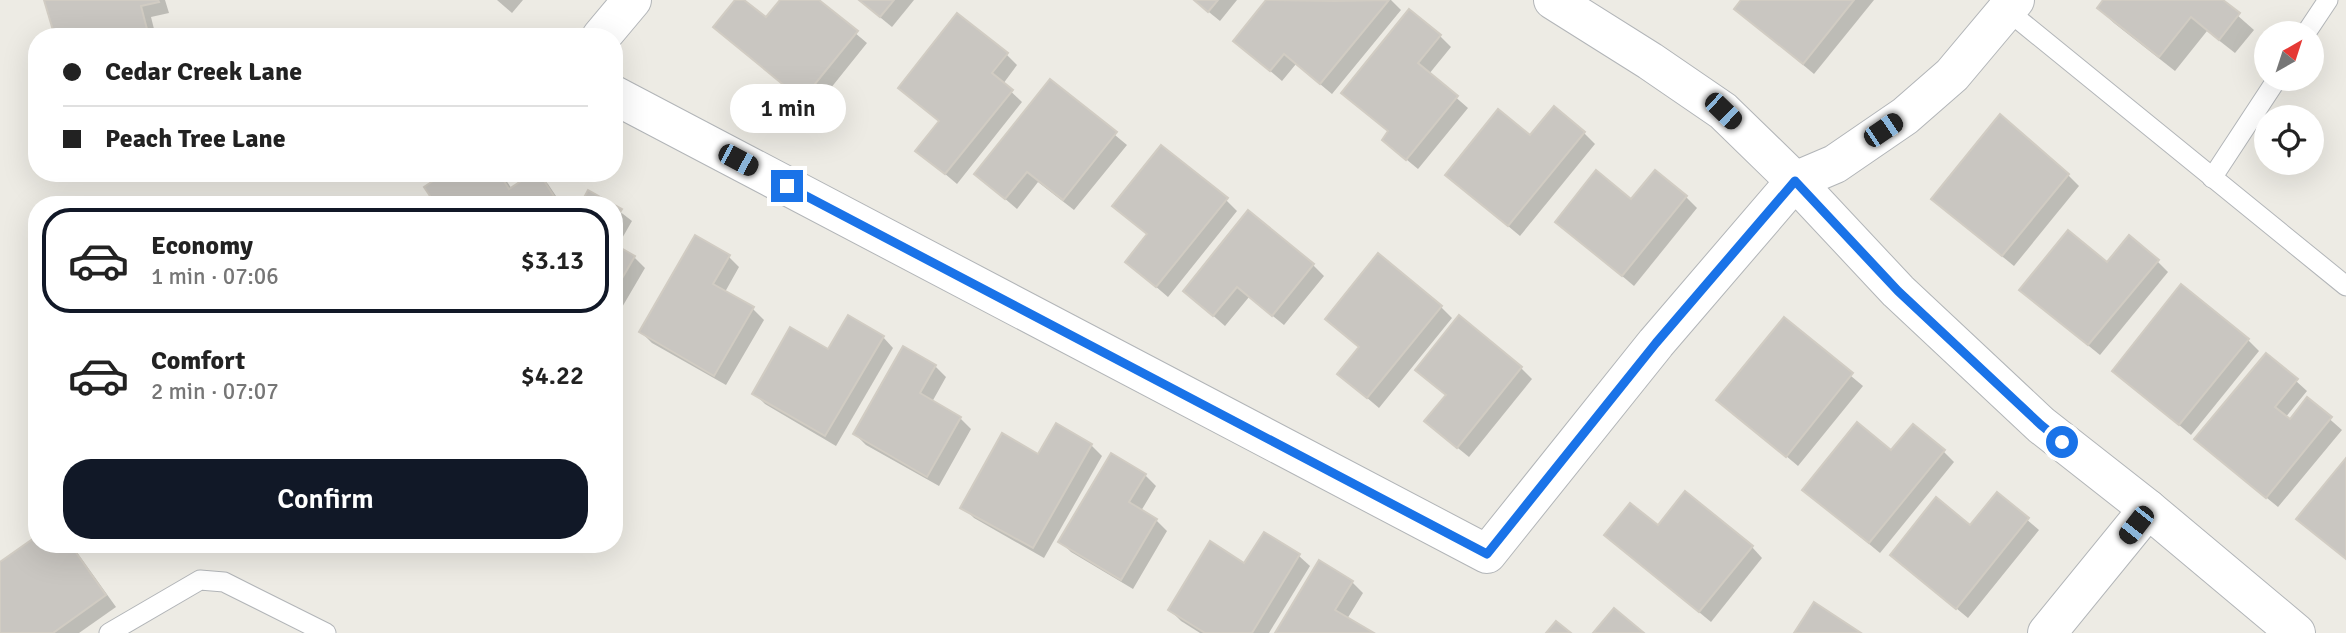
<!DOCTYPE html>
<meta charset="utf-8">
<style>
:root{--surface:#fff;--page:#f2f2f2;--text:#222;--muted:#767676;--line:#e0e0e0;--accent:#111827}
body{margin:0;font-family:Signika,sans-serif;background:var(--page);color:var(--text);height:100vh;display:flex;flex-direction:column;font-size:26px;white-space:nowrap}
*{box-sizing:border-box;margin:0}
p{font-size:23px;color:var(--muted)}
.icon{flex:none;width:38px;height:38px;fill:none;stroke:currentColor;stroke-width:2;stroke-linecap:round;stroke-linejoin:round}
.map{position:relative;flex:1;overflow:hidden}
.sheet{position:absolute;left:28px;top:196px;width:595px;height:357px;display:flex;flex-direction:column;background:var(--surface);border-radius:28px;box-shadow:0 7px 28px #0002}
.sheet>*{flex:none}
.guide{position:absolute;left:28px;top:28px;width:595px;height:154px;border-radius:28px;box-shadow:0 7px 28px #0002;display:grid;align-content:center;height:154px;padding:0 35px;background:var(--surface)}
.needle{width:46px;rotate:39deg}
.fabs{position:absolute;left:2254px;top:21px;display:grid;gap:14px}
.fabs a{display:grid;place-items:center;width:70px;height:70px;border-radius:50%;background:var(--surface);box-shadow:0 7px 28px #0002;font-size:35px}
.end{position:absolute;width:32px;height:32px;margin:-16px;border:9px solid #1a73e8;background:#fff;box-shadow:0 0 0 4px #fff}
.from{border-radius:50%}
.bubble{position:absolute;height:49px;border-radius:24px;background:var(--surface);box-shadow:0 7px 28px #0002;font-size:23px;font-weight:600;line-height:49px;text-align:center}
.car{position:absolute;width:21px;height:42px;margin:-21px -10px;border-radius:9px;box-shadow:0 0 5px 2px #0007;background:linear-gradient(#222 24%,#8ab4d8 0 40%,#222 0 76%,#8ab4d8 0 86%,#222 0)}
.guide b{display:flex;align-items:center;gap:24px;height:66px;font-size:26px}
.guide b+b{border-top:2px solid var(--line)}
.guide i{width:18px;height:18px;background:var(--text)}
ul{padding:12px 0 0;list-style:none}
li{display:flex;align-items:center;gap:21px;height:105px;margin:0 14px 10px;padding:0 21px;border:4px solid transparent;border-radius:28px}
li div{flex:1}
li b{display:block;font-size:26px}
li em{font-style:normal;font-weight:600}
li.on{border-color:var(--accent)}
li>.icon{width:63px;height:63px;stroke-width:1.5}
.primary-button{display:flex;gap:14px;margin-top:auto;padding:14px 35px}
.primary-button a{flex:1;height:80px;border-radius:28px;background:var(--accent);color:#fff;font-size:28px;font-weight:600;line-height:80px;text-align:center}
.map>svg:first-child{display:block}
</style>
<div class="map">
<svg width="2346" height="633" viewBox="0 0 2346 633">
<rect width="100%" height="100%" fill="#edebe4"/>
<g fill="#0003">
<polygon points="46,0 165,0 169,13 151,17 156,37 57,37"/>
<polygon points="497,0 523,0 512,13"/>
<polygon points="738,0 742,0 766,20 782,0 816,0 867,43 814,109 716,27"/>
<polygon points="859,0 914,0 892,27"/>
<polygon points="1194,0 1237,0 1220,21"/>
<polygon points="1268,0 1330,0 1334,4 1337,0 1391,0 1401,10 1332,94 1296,64 1282,81 1235,41"/>
<polygon points="1743,0 1874,0 1814,74 1748,19"/>
<polygon points="2106,0 2220,0 2254,30 2235,53 2207,31 2175,71 2114,23 2099,8"/>
<polygon points="1440,36 1451,47 1429,74 1468,108 1418,169 1395,150 1390,132 1355,104"/>
<polygon points="1007,55 1017,65 1003,84 1022,102 957,184 918,151 940,122 900,88"/>
<polygon points="1051,82 1127,145 1074,210 1038,182 1017,209 976,174"/>
<polygon points="1584,133 1595,144 1520,236 1447,175 1531,138"/>
<polygon points="448,173 501,173 512,189 538,173 548,184 562,205 438,205"/>
<polygon points="2068,175 2079,186 2014,266 1945,210"/>
<polygon points="1686,197 1697,208 1634,286 1557,221 1631,201"/>
<polygon points="1226,200 1237,211 1168,297 1127,262 1148,235 1114,206"/>
<polygon points="614,207 632,221 617,247 634,257 645,268 614,321"/>
<polygon points="728,256 739,267 725,292 753,309 764,320 726,385 652,343 641,332"/>
<polygon points="2157,261 2168,272 2100,355 2032,300 2107,264"/>
<polygon points="1313,265 1324,276 1284,325 1249,297 1225,326 1185,291"/>
<polygon points="1441,307 1452,318 1379,408 1339,374 1360,348 1327,319"/>
<polygon points="1784,320 1863,386 1798,466 1719,400"/>
<polygon points="883,337 893,348 836,446 765,404 754,393 829,352"/>
<polygon points="2248,340 2259,351 2191,435 2114,370"/>
<polygon points="935,366 946,377 932,402 960,418 971,429 939,486 866,445 855,434"/>
<polygon points="1521,368 1532,379 1469,457 1438,432"/>
<polygon points="2296,381 2307,391 2285,418 2290,422 2308,400 2342,430 2278,507 2208,450"/>
<polygon points="1091,445 1102,456 1044,558 974,518 963,507 1039,456"/>
<polygon points="1943,451 1954,462 1880,553 1816,500 1891,453"/>
<polygon points="1145,475 1156,486 1141,511 1156,520 1167,531 1133,589 1071,552 1060,541"/>
<polygon points="1997,494 2039,530 1968,618 1892,555 1971,527"/>
<polygon points="1658,528 1752,547 1762,558 1711,622 1606,535"/>
<polygon points="37,544 71,544 116,607 79,633 0,633 0,564"/>
<polygon points="1299,556 1310,566 1269,633 1200,633 1181,621 1170,610 1245,566"/>
<polygon points="1320,563 1352,582 1363,593 1347,619 1370,633 1277,633"/>
</g>
<g fill="#c9c6c1" stroke="#d1ccc3" stroke-width="2">
<polygon points="44,0 158,0 159,2 141,6 149,37 55,37"/>
<polygon points="735,0 744,0 766,17 780,0 819,0 858,31 802,100 713,27"/>
<polygon points="859,0 894,0 880,17"/>
<polygon points="1194,0 1218,0 1208,12"/>
<polygon points="1266,0 1334,1 1389,0 1320,84 1284,54 1270,71 1233,41"/>
<polygon points="1741,0 1854,0 1803,64 1734,9"/>
<polygon points="2103,0 2223,0 2240,13 2219,40 2191,17 2159,57 2097,8"/>
<polygon points="1409,9 1441,35 1418,63 1458,96 1406,160 1382,140 1388,131 1341,93"/>
<polygon points="957,13 1008,53 992,73 1013,90 945,174 915,151 939,121 898,88"/>
<rect x="362" y="30" width="124" height="7"/>
<polygon points="1050,79 1117,132 1063,200 1027,172 1005,199 974,174"/>
<polygon points="1554,106 1585,132 1508,226 1445,175 1498,109 1530,135"/>
<polygon points="2000,114 2069,174 2002,256 1931,199"/>
<polygon points="1161,145 1228,198 1156,287 1125,262 1147,234 1112,206"/>
<polygon points="1596,170 1631,199 1655,170 1687,196 1622,276 1555,222"/>
<polygon points="445,173 499,173 509,189 533,173 539,173 559,204 436,205 424,187"/>
<polygon points="588,190 622,209 614,222 614,205 580,205"/>
<polygon points="1248,210 1314,264 1272,316 1237,287 1213,316 1183,291"/>
<polygon points="2068,230 2107,262 2129,235 2159,260 2088,345 2019,290"/>
<polygon points="695,235 730,255 713,284 754,307 714,376 639,332"/>
<polygon points="614,244 635,256 614,292"/>
<polygon points="1378,253 1442,306 1367,398 1337,374 1359,347 1325,319"/>
<polygon points="2181,284 2249,339 2179,425 2112,371"/>
<polygon points="848,315 884,336 825,436 752,394 790,327 828,349"/>
<polygon points="1459,315 1522,367 1457,448 1424,421 1446,395 1415,370"/>
<polygon points="1784,317 1853,373 1786,457 1716,400"/>
<polygon points="903,346 936,365 920,393 961,417 927,477 853,434"/>
<polygon points="2266,353 2298,379 2275,407 2290,419 2307,397 2332,417 2266,498 2194,439"/>
<polygon points="1857,422 1891,450 1913,424 1945,450 1869,543 1802,490"/>
<polygon points="1056,423 1092,444 1033,548 960,508 1002,433 1038,454"/>
<polygon points="1111,453 1146,474 1129,502 1157,519 1121,580 1058,542"/>
<polygon points="2346,458 2346,559 2296,519"/>
<polygon points="1685,491 1753,546 1699,612 1604,535 1630,503 1658,525"/>
<polygon points="1997,492 2029,518 1956,609 1890,555 1936,497 1970,525"/>
<polygon points="1264,532 1300,554 1252,633 1205,633 1168,610 1210,541 1244,563"/>
<polygon points="37,536 37,544 70,544 106,595 53,633 0,633 0,562"/>
<polygon points="1319,560 1353,581 1335,610 1374,633 1275,633"/>
<polygon points="1814,602 1861,633 1794,633"/>
<polygon points="1614,608 1644,633 1593,633"/>
<polygon points="1556,621 1571,633 1546,633"/>
</g>
<g fill="none" stroke-linecap="round" stroke-linejoin="round">
<g stroke="#b2b5b8" stroke-width="21">
<g id="service">
<polyline points="2008,11 2346,286"/>
<polyline points="2306,33 2328,0"/>
<polyline points="2212,178 2277,79"/>
<polyline points="109,633 200,580 224,582 326,633"/>
</g>
</g>
<g stroke="#b2b5b8" stroke-width="40">
<g id="minor">
<polyline points="1553,0 1650,61 1723,111 1795,181 1898,291 2041,425 2148,509 2296,633"/>
<polyline points="601,37 632,0"/>
<polyline points="614,95 1487,554 1656,343 1795,181 1835,164 1905,116 1952,75 2015,0"/>
<polyline points="2047,633 2148,509"/>
</g>
</g>
<use href="#service" stroke="#fff" stroke-width="19"/>
<use href="#minor" stroke="#fff" stroke-width="38"/>
</g>
<g fill="none" stroke-linecap="round" stroke-linejoin="round">
<polyline stroke="#1a73e8" stroke-width="9" points="787,186 1487,554 1656,343 1795,181 1898,291 2041,425 2062,442"/>
</g>
</svg>
<div class="fabs">
<a><svg class="needle" viewBox="-14 -14 28 28"><path d="M0-13l5 13h-10z" fill="#e53935"/><path d="M0 13l5-13h-10z" fill="#767676"/></svg></a>
<a><svg class="icon" aria-label="locate" viewBox="0 0 24 24"><circle cx="12" cy="12" r="6"/><path d="M12 2v4M12 18v4M2 12h4M18 12h4"/></svg></a>
</div>
<i class="end from" style="left:2062px;top:442px"></i>
<i class="end" style="left:787px;top:186px"></i>
<div class="bubble" style="left:730px;top:84px;width:116px">1 min</div>
<i class="car" style="left:1723px;top:111px;rotate:134deg"></i>
<i class="car" style="left:1883px;top:130px;rotate:56deg"></i>
<i class="car" style="left:738px;top:160px;rotate:118deg"></i>
<i class="car" style="left:2136px;top:525px;rotate:218deg"></i>
<div class="guide">
<b><i class="from"></i>Cedar Creek Lane</b>
<b><i></i>Peach Tree Lane</b>
</div>
<section class="sheet">
<ul>
<li class="on"><svg class="icon" aria-label="car" viewBox="0 0 24 24"><path d="M5 17H2v-5l4-1 3-4h7l3 4 3 1v5h-3M9 17h6M6 11h13"/><circle cx="7" cy="17" r="2"/><circle cx="17" cy="17" r="2"/></svg><div><b>Economy</b><p>1 min · 07:06</p></div><em>$3.13</em></li>
<li><svg class="icon" aria-label="car" viewBox="0 0 24 24"><path d="M5 17H2v-5l4-1 3-4h7l3 4 3 1v5h-3M9 17h6M6 11h13"/><circle cx="7" cy="17" r="2"/><circle cx="17" cy="17" r="2"/></svg><div><b>Comfort</b><p>2 min · 07:07</p></div><em>$4.22</em></li>
</ul>
<div class="primary-button"><a>Confirm</a></div>
</section>
</div>
